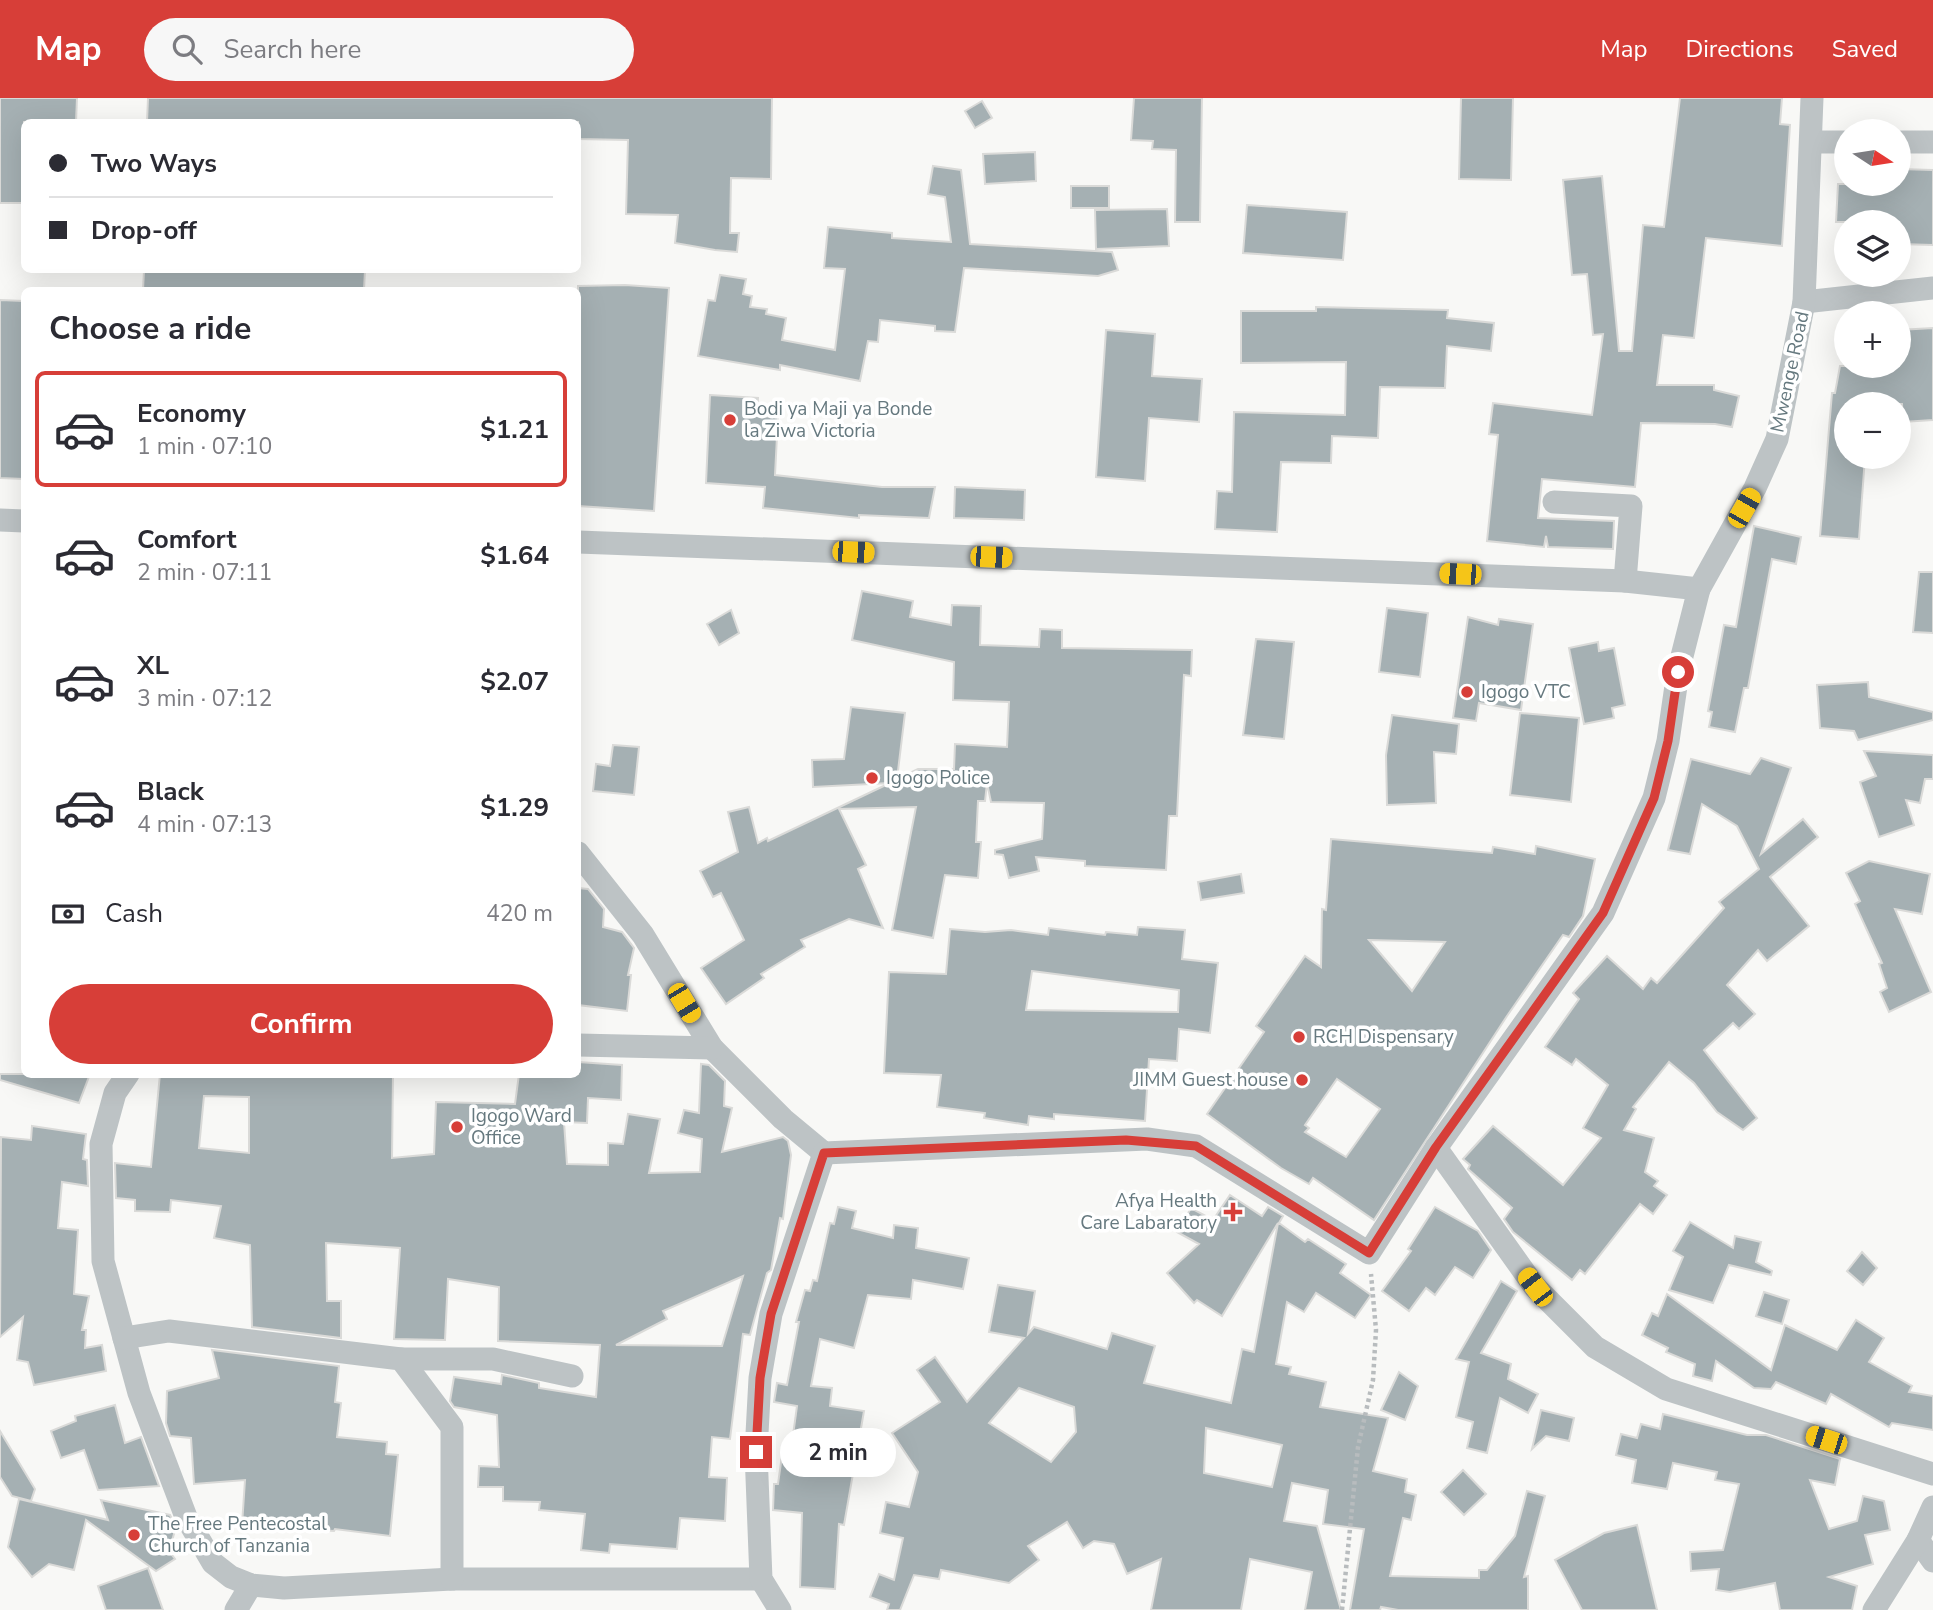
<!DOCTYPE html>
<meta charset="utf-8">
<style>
:root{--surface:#fff;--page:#f7f7f7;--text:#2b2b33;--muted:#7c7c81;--line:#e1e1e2;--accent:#d73e38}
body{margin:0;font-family:"Nunito Sans",sans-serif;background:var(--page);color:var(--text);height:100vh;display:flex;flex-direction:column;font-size:26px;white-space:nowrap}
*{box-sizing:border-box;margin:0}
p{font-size:23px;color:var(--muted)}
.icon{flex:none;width:38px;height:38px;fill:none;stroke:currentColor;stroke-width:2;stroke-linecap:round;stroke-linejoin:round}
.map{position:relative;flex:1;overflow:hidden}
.drawer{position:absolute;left:21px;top:189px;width:560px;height:791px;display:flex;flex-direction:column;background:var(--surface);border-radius:10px;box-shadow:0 7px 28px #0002}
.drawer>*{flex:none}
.top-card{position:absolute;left:21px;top:21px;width:560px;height:154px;border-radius:10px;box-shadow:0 7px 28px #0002;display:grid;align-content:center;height:154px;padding:0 28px;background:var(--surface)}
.needle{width:46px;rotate:102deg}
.buttons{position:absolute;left:1834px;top:21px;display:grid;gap:14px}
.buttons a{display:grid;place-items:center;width:77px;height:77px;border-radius:50%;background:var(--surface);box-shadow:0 7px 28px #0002;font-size:35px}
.end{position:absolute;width:32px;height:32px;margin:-16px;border:9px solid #d73e38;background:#fff;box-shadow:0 0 0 4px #fff}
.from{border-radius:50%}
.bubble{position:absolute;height:49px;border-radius:24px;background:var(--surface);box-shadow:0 7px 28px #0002;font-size:23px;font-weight:700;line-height:49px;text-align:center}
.car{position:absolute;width:21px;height:42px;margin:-21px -10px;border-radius:9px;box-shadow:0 0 5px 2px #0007;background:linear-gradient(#f5c518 24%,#345 0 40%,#f5c518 0 76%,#345 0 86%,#f5c518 0)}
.top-card b{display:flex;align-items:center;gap:24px;height:66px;font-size:26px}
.top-card b+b{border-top:2px solid var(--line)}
.top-card i{width:18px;height:18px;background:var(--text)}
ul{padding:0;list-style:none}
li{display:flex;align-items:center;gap:21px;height:116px;margin:0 14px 10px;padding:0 14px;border:4px solid transparent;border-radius:10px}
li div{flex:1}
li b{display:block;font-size:26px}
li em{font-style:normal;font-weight:700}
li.on{border-color:var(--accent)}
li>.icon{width:63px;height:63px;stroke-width:1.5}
h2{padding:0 28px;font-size:32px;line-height:84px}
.pay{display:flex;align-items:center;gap:18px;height:77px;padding:0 28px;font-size:26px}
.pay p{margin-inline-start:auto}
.primary-button{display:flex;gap:14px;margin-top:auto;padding:14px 28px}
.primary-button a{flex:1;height:80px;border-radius:42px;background:var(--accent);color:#fff;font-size:28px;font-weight:700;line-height:80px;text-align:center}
header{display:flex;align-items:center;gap:42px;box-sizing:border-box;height:98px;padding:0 35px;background:var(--accent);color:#fff}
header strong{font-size:33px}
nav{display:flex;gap:38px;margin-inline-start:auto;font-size:24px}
.search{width:490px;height:63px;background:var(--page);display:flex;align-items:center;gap:18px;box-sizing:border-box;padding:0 24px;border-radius:38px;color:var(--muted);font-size:26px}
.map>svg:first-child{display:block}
</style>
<header>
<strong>Map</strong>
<div class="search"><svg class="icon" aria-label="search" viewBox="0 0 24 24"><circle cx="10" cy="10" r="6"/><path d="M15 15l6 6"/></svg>Search here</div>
<nav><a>Map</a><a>Directions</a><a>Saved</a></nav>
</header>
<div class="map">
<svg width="1933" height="1512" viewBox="0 0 1933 1512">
<rect width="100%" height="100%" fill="#f8f8f6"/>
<g fill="#a5b0b3" stroke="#dadad8" stroke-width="2" fill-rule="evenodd">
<polygon points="0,0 77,0 76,24 24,24 24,105 0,105"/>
<polygon points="148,0 772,0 771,81 731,80 730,135 739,135 737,154 715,152 675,145 678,117 626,116 628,42 578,41 578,24 147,24"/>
<polygon points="1134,0 1202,0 1200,124 1175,124 1176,52 1152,51 1153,43 1131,42"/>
<polygon points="1461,0 1513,0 1511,82 1459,81"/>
<polygon points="1680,0 1782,0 1780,26 1790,27 1782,148 1706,140 1694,240 1663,237 1657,287 1714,287 1714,292 1739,298 1732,329 1715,326 1641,325 1635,389 1542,381 1538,420 1614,423 1613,451 1548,449 1546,438 1544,449 1487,443 1498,337 1489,336 1493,305 1592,317 1603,236 1593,237 1587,176 1572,177 1563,82 1602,78 1619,253 1632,253 1643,127 1664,129"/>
<polygon points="982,3 992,20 975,30 965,13"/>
<polygon points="1035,54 1036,83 985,86 983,56"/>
<polygon points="933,68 961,72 970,146 1112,154 1118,172 1098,178 964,170 955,234 935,233 935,228 880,222 878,244 868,243 860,283 780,267 780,272 698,258 708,202 715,203 720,177 746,181 743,196 752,198 750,209 767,211 766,216 786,220 782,242 835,252 845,171 824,170 828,129 892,135 892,140 951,144 945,99 928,96"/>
<polygon points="1899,71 1933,72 1933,147 1899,146 1899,124 1836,124 1838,86 1899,86"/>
<rect x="1071" y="88" width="38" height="22"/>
<polygon points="1247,107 1347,114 1343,162 1243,155"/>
<polygon points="1167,111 1169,148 1096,151 1095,112"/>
<polygon points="144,172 365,172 364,192 143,192"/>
<polygon points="625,187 669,190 654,413 578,408 578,188"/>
<polygon points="0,202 24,203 24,381 0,380"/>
<polygon points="1316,209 1448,212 1447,220 1494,225 1491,253 1447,248 1445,290 1380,289 1378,340 1332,338 1331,365 1281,364 1277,434 1215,431 1217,393 1232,394 1234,314 1345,317 1346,264 1241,265 1241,213 1316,213"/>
<polygon points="1933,230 1933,322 1903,324 1902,306 1846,306 1846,359 1865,359 1859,441 1820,438 1832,295 1835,295 1840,268 1899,268 1899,232"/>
<polygon points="1106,232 1155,236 1152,278 1202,281 1199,324 1149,320 1145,383 1096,379"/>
<polygon points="710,297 758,300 757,318 778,319 775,377 882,389 935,389 929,420 859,417 859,420 763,410 765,389 706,385"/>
<polygon points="955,389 1025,392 1024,422 954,420"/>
<polygon points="1754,428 1801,439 1796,466 1772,461 1748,590 1744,590 1735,634 1709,629 1712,614 1708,613 1724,527 1736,529"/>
<polygon points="1919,474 1933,474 1933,535 1913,534"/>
<polygon points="862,493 913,503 910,519 951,527 952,507 981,508 980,547 1039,549 1040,531 1062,532 1062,550 1192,552 1191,578 1184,577 1177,718 1169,718 1166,772 1085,768 1085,763 1036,759 1039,773 1009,780 1003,757 995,756 995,752 1042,741 1044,705 991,704 987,685 985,703 978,703 976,744 981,744 978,780 945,777 933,840 892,832 916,709 839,711 866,767 858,771 883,830 849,821 801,842 805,849 761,876 764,880 726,906 701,870 744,842 721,795 713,799 700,773 738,754 728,714 749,709 758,745 767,740 768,743 890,685 813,689 812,662 844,661 851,609 905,615 897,681 918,671 954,671 955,646 1007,649 1009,604 953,602 954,564 852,542"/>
<polygon points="1387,510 1428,515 1420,579 1379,574"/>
<polygon points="731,512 739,535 719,547 707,526"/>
<polygon points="1468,519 1498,527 1499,521 1533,526 1521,612 1479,605 1476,623 1453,620"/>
<polygon points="1256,541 1294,544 1284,641 1243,637"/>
<polygon points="1598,544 1599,553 1614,550 1625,607 1612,610 1614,620 1584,626 1569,550"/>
<polygon points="1868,584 1869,599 1933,614 1933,622 1858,642 1854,633 1820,630 1817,587"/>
<polygon points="1520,615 1579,620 1571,704 1510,697"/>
<polygon points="1392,617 1459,626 1456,656 1434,654 1436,705 1387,707 1386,657"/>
<polygon points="613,647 639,649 634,697 593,693 596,666 610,668"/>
<polygon points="1864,653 1933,657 1933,681 1925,681 1920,705 1906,702 1914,727 1879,739 1860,684 1876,678"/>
<polygon points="1761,660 1791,670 1761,756 1803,721 1818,739 1770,779 1809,828 1767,863 1758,852 1727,887 1755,916 1739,931 1733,925 1704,952 1757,1020 1743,1032 1717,1014 1694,985 1669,964 1633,1009 1636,1011 1624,1032 1654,1040 1645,1074 1658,1083 1654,1088 1667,1097 1653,1116 1640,1106 1585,1176 1580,1172 1572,1182 1513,1134 1504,1121 1512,1110 1468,1071 1470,1067 1463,1061 1493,1028 1563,1087 1601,1040 1583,1030 1608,987 1576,961 1572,967 1545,949 1579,901 1573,895 1607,858 1643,891 1651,880 1657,885 1724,810 1719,804 1759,771 1737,728 1702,706 1690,756 1668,752 1691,661 1750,676"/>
<path d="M1331 741 1492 755 1493 749 1535 756 1536 748 1595 761 1583 818 1569 839 1563 837 1507 918 1374 1122 1313 1080 1309 1086 1281 1070 1207 1016 1264 934 1256 928 1305 858 1321 869 1322 811 1326 812ZM1369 842 1445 844 1412 893ZM1337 981 1380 1011 1346 1059 1305 1034 1309 1030 1305 1027Z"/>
<polygon points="1869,763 1930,776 1922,816 1895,811 1931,894 1889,914 1880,894 1887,890 1879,866 1882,865 1855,806 1860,803 1846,775"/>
<polygon points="1241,776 1244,795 1201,802 1198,784"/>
<polygon points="578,790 588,791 604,811 603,829 622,834 634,850 628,877 631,877 627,913 578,907"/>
<path d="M1138 829 1185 832 1182 861 1218 865 1210 935 1179 931 1177 963 1149 961 1145 1023 1054 1016V1021L1029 1018 1028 1027 984 1020 985 1015 937 1009 941 977 884 975 889 874 946 876 950 831 985 834 1011 832 1048 837 1049 830 1105 837 1106 834 1137 837ZM1032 873 1179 892 1178 914 1026 912Z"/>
<path d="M578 964 622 967 621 1002 588 1000 587 1025 564 1024 567 1066 608 1067V1045L623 1046 628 1016 660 1021 649 1075 700 1074 702 1041 678 1035 684 1012 699 1015 701 966 709 967 725 983 724 1008 732 1010 722 1054 783 1039 788 1043 791 1057 783 1121 780 1120 771 1172 767 1175 750 1237 743 1236 730 1341 712 1339 709 1379 727 1380 725 1423 680 1420 677 1451 610 1446 609 1455 581 1452 585 1416 539 1412 540 1404 503 1403V1389H478L479 1368 499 1369 497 1317 454 1309 450 1303 454 1279 501 1286 502 1277 539 1285V1290L596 1299 600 1247 498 1243 499 1189 448 1181 445 1242 394 1241 400 1150 326 1145 327 1203H341V1240L252 1229 250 1147 214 1140 221 1108 171 1102 170 1114 135 1113V1102L116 1100 115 1065 151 1069 160 976H393L392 1060 434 1056 436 1004 515 1006 519 976H578ZM204 998 249 999V1055L199 1050ZM743 1178 722 1248 616 1247 667 1221 663 1213Z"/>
<polygon points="0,976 90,976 79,1005 0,982"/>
<polygon points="32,1028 86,1036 83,1061 87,1062 88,1088 62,1084 58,1130 78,1132 74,1196 89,1198 82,1232 86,1232 85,1250 102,1247 106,1273 34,1287 28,1264 17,1262 23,1219 0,1239 1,1039 31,1042"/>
<path d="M1230 1097 1262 1118 1268 1109 1283 1118 1279 1125 1305 1144 1308 1141 1346 1166 1340 1175 1371 1197 1355 1220 1316 1195 1304 1214 1287 1204 1276 1266 1291 1269 1289 1276 1326 1284 1320 1309 1388 1320 1373 1373 1407 1381 1405 1394 1416 1397 1411 1422 1403 1420 1390 1478 1479 1480V1472H1487L1515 1438 1527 1393 1545 1398 1524 1479 1528 1478V1512H1398L1381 1509 1380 1512H1350L1364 1431 1323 1426 1328 1392 1292 1385 1284 1423 1317 1428 1341 1512H1305L1312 1474 1250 1461 1241 1512H1151L1161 1461 1127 1476 1114 1446 1094 1443 1083 1450 1067 1424 1028 1448 1039 1462 1009 1485 941 1472 939 1481 914 1477 900 1512H887L889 1506 870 1499 879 1476 894 1482 903 1440 880 1435 886 1404 909 1409 918 1374 892 1335 940 1304 917 1272 935 1259 967 1304 1024 1240 989 1234 998 1187 1035 1193 1028 1236 1034 1229 1107 1251 1112 1235 1155 1248 1144 1285 1231 1305 1242 1251 1254 1254 1278 1125 1222 1218 1197 1202 1194 1205 1167 1175 1199 1146 1177 1134 1191 1110 1213 1122ZM1019 1290 1074 1309 1076 1334 1051 1364 989 1325ZM1206 1330 1282 1347 1272 1389 1204 1375Z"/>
<polygon points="838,1109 856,1113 852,1130 893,1140 894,1127 918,1130 916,1150 969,1160 963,1191 913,1182 911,1201 868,1197 854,1250 820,1241 811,1288 832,1290 830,1308 864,1313 844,1427 839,1426 835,1491 800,1489 802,1415 773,1412 774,1386 778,1386 784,1343 792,1345 797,1308 774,1304 777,1285 787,1287 799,1224 796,1224 805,1192 810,1193 813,1182 817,1183 830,1125 834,1126"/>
<polygon points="1435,1109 1478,1133 1491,1152 1473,1180 1455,1169 1435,1197 1426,1190 1409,1213 1382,1193 1411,1153 1408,1151"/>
<polygon points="1690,1124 1733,1150 1735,1138 1761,1144 1756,1164 1772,1173 1771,1177 1729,1167 1713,1205 1669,1192 1683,1159 1673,1153"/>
<polygon points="1862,1154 1877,1170 1863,1187 1847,1173"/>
<polygon points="1501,1183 1517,1193 1481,1255 1511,1266 1508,1281 1538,1296 1528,1315 1500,1300 1487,1355 1467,1350 1473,1324 1456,1319 1469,1264 1456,1261"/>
<polygon points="1764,1194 1789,1202 1782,1226 1756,1218"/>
<polygon points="1667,1196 1771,1272 1785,1227 1837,1252 1856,1222 1884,1240 1869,1264 1912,1288 1909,1294 1933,1298 1933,1332 1892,1325 1889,1329 1831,1296 1826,1306 1776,1284 1771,1291 1754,1290 1716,1263 1712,1283 1693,1278 1695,1266 1666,1254 1668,1250 1642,1237 1652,1215 1658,1218"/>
<polygon points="212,1252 339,1268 335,1304 341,1305 337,1339 387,1344 386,1356 398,1357 390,1438 335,1431 334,1433 242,1427 245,1382 194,1386 191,1340 170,1338 166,1325 167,1293 219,1280"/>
<polygon points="1399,1274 1418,1288 1405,1322 1381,1312"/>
<polygon points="115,1307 125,1345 141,1339 159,1388 98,1392 84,1352 61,1360 51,1333 76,1323 75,1318"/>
<polygon points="1541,1312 1574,1320 1569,1343 1546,1338 1532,1351"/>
<polygon points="1663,1316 1747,1337 1766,1337 1840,1361 1835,1387 1810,1382 1829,1431 1857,1423 1863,1398 1884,1403 1890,1432 1865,1437 1873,1466 1829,1479 1857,1488 1852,1512 1780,1512 1775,1485 1730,1494 1716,1492 1719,1471 1691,1473 1690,1454 1723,1452 1739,1386 1715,1382 1717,1374 1673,1365 1667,1391 1632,1385 1636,1362 1616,1357 1621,1336 1637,1340 1641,1326 1660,1331"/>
<polygon points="0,1333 35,1391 31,1403 12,1398 0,1379"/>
<polygon points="1463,1372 1486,1396 1464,1417 1441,1394"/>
<polygon points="19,1401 108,1422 101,1402 170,1417 176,1429 169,1453 175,1461 156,1473 86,1422 74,1472 49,1466 32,1479 8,1449"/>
<polygon points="1637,1427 1657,1512 1582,1512 1555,1462 1604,1435"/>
<polygon points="148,1470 163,1512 106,1512 98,1488"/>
</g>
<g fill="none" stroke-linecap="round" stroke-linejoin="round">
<polyline stroke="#b8bcbe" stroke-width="4.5" stroke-dasharray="3.5 3.5" stroke-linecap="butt" points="1342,1512 1358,1349 1373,1282 1376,1232 1371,1176"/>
<g stroke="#bdc3c5" stroke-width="23">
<polyline points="1811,44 1846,44"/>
<polyline points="1899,44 1933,44"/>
<polyline points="1804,204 1933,190"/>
<polyline points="1554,404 1631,408 1625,483"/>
<polyline points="0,422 24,423"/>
<polyline points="578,444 1625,483 1699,491"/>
<polyline points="578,755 643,837 712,950 783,1021 824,1055 1147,1041 1196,1048 1369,1155 1436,1050 1603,815 1654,700 1668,643 1678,574 1699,491 1755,390 1777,341 1804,204 1812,0"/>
<polyline points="578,947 712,950"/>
<polyline points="128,976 115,995 101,1046 103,1163 139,1295 186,1419 213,1465 231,1479 251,1487 284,1490 452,1481 761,1481"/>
<polyline points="1436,1050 1535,1189 1595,1249 1666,1291 1933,1376"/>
<polyline points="124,1240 169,1233 401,1261 452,1329 452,1481"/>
<polyline points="401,1261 493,1261 572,1278"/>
<polyline points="1918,1442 1933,1463"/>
<polyline points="236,1512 251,1487"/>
<polyline points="780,1512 761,1481 756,1354 760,1280 771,1216 824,1055"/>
<polyline points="1874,1512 1918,1442 1933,1409"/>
</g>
</g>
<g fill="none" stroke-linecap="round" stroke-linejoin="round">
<polyline stroke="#d73e38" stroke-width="9" points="756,1354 760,1280 771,1216 824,1055 1126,1042 1196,1048 1369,1155 1436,1049 1603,815 1654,700 1668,643 1678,574"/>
</g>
<g fill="#d73e38" stroke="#fff" stroke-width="2.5">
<circle cx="730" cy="322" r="7"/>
<circle cx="1467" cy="594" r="7"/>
<circle cx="872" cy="680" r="7"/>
<circle cx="1299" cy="939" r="7"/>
<circle cx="1302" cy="982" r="7"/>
<circle cx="457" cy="1029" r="7"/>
<path d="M1229.5 1103.5h7v7h7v7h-7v7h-7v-7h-7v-7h7z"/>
<circle cx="134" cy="1437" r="7"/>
</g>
<g text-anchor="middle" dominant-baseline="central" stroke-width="7" stroke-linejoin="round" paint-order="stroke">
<g font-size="19" fill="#66797f" stroke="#fff">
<text transform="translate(1790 274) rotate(-78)">Mwenge Road</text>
</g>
<g font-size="19" fill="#66797f" stroke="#fff" text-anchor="start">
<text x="744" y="311">Bodi ya Maji ya Bonde<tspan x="744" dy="22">la Ziwa Victoria</tspan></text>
<text x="1481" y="594">Igogo VTC</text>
<text x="886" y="680">Igogo Police</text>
<text x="1313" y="939">RCH Dispensary</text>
<text x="1288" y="982" text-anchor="end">JIMM Guest house</text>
<text x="471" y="1018">Igogo Ward<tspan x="471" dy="22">Office</tspan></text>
<text x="1217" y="1103" text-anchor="end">Afya Health<tspan x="1217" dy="22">Care Labaratory</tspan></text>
<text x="148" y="1426">The Free Pentecostal<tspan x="148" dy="22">Church of Tanzania</tspan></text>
</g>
</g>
</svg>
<div class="buttons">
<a><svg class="needle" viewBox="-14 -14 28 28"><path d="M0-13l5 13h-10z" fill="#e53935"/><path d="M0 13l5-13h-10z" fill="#7c7c81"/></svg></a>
<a><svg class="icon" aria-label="layers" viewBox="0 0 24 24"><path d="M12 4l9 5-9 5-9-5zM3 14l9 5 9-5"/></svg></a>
<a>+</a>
<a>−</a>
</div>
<i class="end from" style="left:1678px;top:574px"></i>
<i class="end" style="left:756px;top:1354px"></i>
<div class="bubble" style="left:780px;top:1330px;width:116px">2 min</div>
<i class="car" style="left:1744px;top:410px;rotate:30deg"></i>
<i class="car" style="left:853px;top:454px;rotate:92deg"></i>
<i class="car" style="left:991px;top:459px;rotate:92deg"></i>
<i class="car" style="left:1460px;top:476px;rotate:272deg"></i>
<i class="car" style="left:684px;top:905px;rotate:149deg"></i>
<i class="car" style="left:1535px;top:1189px;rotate:323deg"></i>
<i class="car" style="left:1826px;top:1342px;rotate:288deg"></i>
<div class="top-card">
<b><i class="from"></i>Two Ways</b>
<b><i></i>Drop-off</b>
</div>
<section class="drawer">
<h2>Choose a ride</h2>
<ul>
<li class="on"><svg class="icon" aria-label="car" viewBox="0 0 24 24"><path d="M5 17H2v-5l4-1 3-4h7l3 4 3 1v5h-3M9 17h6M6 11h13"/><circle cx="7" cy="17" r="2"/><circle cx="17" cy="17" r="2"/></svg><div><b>Economy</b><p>1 min · 07:10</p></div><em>$1.21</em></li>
<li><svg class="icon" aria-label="car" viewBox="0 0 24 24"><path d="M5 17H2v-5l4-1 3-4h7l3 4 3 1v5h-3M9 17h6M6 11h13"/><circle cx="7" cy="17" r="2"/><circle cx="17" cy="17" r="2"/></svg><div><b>Comfort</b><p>2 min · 07:11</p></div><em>$1.64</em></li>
<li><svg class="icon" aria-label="car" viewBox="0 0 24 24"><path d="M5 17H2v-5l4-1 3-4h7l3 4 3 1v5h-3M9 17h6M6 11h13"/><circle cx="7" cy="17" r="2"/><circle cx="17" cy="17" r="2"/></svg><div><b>XL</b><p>3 min · 07:12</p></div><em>$2.07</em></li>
<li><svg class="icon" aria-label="car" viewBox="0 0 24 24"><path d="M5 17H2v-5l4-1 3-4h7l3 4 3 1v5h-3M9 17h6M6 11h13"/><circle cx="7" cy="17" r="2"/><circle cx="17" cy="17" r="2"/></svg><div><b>Black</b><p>4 min · 07:13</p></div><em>$1.29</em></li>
</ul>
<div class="pay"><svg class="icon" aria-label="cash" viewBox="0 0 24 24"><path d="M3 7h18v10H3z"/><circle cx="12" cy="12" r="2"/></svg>Cash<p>420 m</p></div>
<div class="primary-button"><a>Confirm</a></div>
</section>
</div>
